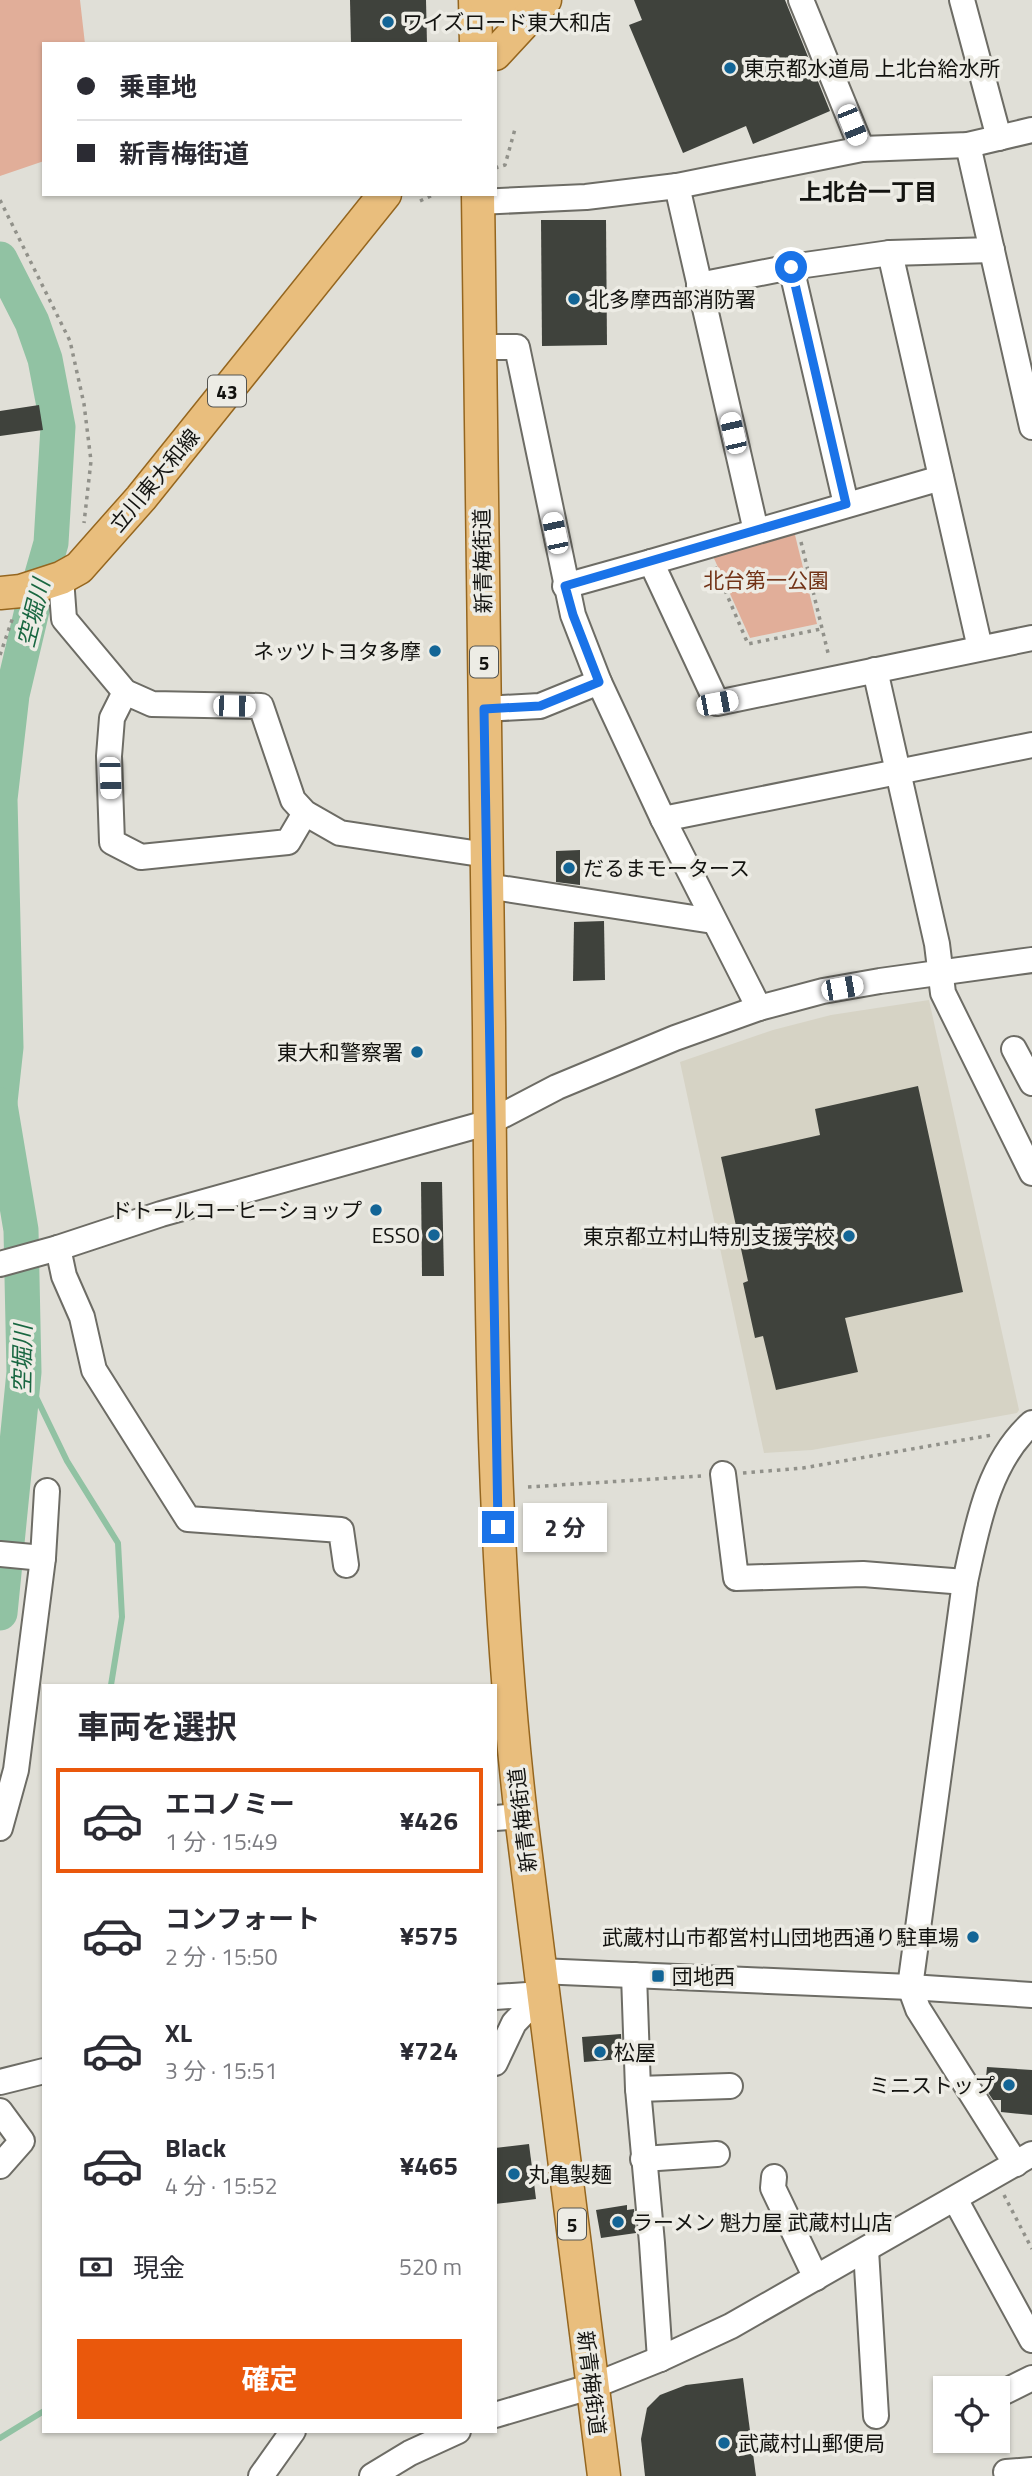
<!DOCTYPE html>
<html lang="ja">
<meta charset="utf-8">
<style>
:root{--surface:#fff;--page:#f2f2f3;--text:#2b2b33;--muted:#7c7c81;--line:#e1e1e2;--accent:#ea580c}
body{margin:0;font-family:"Titillium Web","Noto Sans JP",sans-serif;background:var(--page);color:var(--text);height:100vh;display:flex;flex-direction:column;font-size:26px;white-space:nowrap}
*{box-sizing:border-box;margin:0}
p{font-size:23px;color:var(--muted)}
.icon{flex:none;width:38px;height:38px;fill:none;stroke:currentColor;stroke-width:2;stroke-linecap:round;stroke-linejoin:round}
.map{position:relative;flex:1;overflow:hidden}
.side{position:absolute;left:42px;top:1684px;width:455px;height:749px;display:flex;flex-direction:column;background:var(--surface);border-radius:0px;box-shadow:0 2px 5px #0004}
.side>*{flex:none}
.guide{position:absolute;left:42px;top:42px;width:455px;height:154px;border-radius:0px;box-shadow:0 2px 5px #0004;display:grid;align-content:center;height:154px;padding:0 35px;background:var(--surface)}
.buttons{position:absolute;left:933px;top:2376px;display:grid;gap:14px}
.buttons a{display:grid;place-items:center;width:77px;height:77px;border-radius:0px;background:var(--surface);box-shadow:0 2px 5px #0004;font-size:35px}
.end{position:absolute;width:32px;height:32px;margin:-16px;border:9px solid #1a73e8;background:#fff;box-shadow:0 0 0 4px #fff}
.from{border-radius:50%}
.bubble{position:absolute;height:49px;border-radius:0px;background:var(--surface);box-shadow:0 2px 5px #0004;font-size:23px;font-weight:700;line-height:49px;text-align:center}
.car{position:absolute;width:21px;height:42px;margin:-21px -10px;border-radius:9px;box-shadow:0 0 5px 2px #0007;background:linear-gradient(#fff 24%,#345 0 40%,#fff 0 76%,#345 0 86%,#fff 0)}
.guide b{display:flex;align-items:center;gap:24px;height:66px;font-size:26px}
.guide b+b{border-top:2px solid var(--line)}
.guide i{width:18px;height:18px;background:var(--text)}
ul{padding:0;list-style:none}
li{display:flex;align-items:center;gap:21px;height:105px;margin:0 14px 10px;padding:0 21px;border:4px solid transparent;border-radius:0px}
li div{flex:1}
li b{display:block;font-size:26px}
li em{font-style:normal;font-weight:700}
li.current{border-color:var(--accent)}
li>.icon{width:63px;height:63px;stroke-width:1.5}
h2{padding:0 35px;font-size:32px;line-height:84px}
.pay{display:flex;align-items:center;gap:18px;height:77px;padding:0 35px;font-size:26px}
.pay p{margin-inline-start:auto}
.cta{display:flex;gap:14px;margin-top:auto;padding:14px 35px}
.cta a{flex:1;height:80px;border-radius:0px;background:var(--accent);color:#fff;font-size:28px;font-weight:700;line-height:80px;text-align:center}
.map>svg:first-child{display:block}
</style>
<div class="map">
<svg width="1032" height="2476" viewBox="0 0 1032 2476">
<rect width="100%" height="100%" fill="#e0dfd7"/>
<polygon fill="#d6d3c5" points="929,1000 1019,1410 1017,1413 812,1450 764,1453 680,1062 773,1030 831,1015"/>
<g fill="#e1ae99">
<polygon points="0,0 80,0 85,44 44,44 44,161 0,176"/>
<polygon points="794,531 817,624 750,638 712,554"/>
</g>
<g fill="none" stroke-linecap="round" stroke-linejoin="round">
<g stroke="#91c2a3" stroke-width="6">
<polyline points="24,1372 67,1461 118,1543 122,1617 111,1685"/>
<polyline points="0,2438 44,2411"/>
</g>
<g stroke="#91c2a3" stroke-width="35">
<polyline points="0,259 32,322 45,359 58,427 51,543 33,606 12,695 0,799 6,1047 0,1102"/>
<polyline points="0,1105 21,1230 24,1372 0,1613"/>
</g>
</g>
<g fill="#3f423c">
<polygon points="350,0 426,0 427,44 351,44"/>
<polygon points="634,0 785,0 830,111 753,144 746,126 683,153 629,25 642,20"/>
<polygon points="541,220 606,220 607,345 542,346"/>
<polygon points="39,405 43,430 0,436 0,411"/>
<polygon points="580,850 580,885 556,882 556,851"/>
<polygon points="604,921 605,980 573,981 574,922"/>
<polygon points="918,1086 963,1292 845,1318 858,1372 776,1390 763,1336 755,1338 743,1283 748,1281 721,1157 820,1135 815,1109"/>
<polygon points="421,1182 442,1182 444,1276 422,1276"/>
<polygon points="621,2034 622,2059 584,2062 582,2037"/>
<polygon points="987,2067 1032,2070 1032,2115 1001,2112 1001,2100 993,2100 985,2088"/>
<polygon points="529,2144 536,2199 495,2204 495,2148"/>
<polygon points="627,2205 627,2210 634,2209 636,2233 601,2238 596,2210"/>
<polygon points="743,2378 756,2476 645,2476 641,2439 647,2408 660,2395 686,2385"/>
</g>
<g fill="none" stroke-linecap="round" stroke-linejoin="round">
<g stroke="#6d6c65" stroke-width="28">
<g id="minor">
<polyline points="801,0 862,149"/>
<polyline points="962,0 999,138"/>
<polyline points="968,145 1032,427"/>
<polyline points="677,186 756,531"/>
<polyline points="478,202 586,197 677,186 862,149 968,145 1032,130"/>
<polyline points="890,253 980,648"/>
<polyline points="791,267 846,504"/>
<polyline points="699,285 791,267 890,253 992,250"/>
<polyline points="480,347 517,347 573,615 599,682 663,819 759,1008"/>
<polyline points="941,478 651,562 717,703 1032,638"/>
<polyline points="61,578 64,619 125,692 152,704 261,706 293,800 305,813 340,833 487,855"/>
<polyline points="565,586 651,562"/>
<polyline points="875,670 937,944 943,993 1032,1173"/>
<polyline points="125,692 112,718 109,756 112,842 141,857 288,842 305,813"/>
<polyline points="484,709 540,706 599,682"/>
<polyline points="663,819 1032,745"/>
<polyline points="487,886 713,921"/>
<polyline points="1014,1049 1032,1083"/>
<polyline points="58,1248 64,1276 82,1317 94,1370 188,1519 341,1530 346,1565"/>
<polyline points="0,1264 58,1248 161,1214 490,1122 557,1087 675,1038 759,1008 823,991 880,981 1032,960"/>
<polyline points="723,1474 736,1578 863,1574 965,1582"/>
<polyline points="0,1554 43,1558"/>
<polyline points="495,1818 521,1816"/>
<polyline points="0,1828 16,1770 43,1558 47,1491"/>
<polyline points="539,1971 910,1987 1032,1995"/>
<polyline points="634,1975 638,2089 652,2243 660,2359"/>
<polyline points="495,1997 542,1994"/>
<polyline points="495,2063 514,2023 542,1994"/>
<polyline points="0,2082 44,2071"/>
<polyline points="638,2089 730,2086"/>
<polyline points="0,2111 22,2141 0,2166"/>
<polyline points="643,2159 717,2154"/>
<path d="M1016 2164 918 2009 910 1987 965 1582C977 1527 988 1462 1032 1423"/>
<polyline points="774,2177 773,2188 816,2278"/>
<polyline points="955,2199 1032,2340"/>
<polyline points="866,2250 876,2416"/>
<polyline points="998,2395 1032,2378"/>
<polyline points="495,2415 593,2386 660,2359 731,2326 1032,2154"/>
<polyline points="1006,2472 1032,2470"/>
<polyline points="261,2476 293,2431"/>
<polyline points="372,2476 410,2453 458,2431"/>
</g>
</g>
<g stroke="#95661f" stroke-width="35">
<g id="major">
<polyline points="475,0 476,44"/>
<polyline points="486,0 531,14"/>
<polyline points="495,54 545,0"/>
<path d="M478 194C482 472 486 749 489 1026 491 1290 491 1554 521 1816L604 2476"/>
<polyline points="0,593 21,591 61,578 79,568 141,498 385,194"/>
</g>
</g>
<g stroke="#91918a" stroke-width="3.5" stroke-dasharray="3.5 5" stroke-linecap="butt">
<polyline points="495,168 505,165 515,129"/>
<polyline points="0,200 70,341 84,404 91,461 84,523"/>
<polyline points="420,201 435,194"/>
<polyline points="801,542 829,657"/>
<polyline points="715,567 748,644 821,629"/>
<polyline points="0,655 13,617"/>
<polyline points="743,1473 803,1468 992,1435"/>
<polyline points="528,1487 701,1476"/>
<polyline points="1004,2195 1032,2249"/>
</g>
<use href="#minor" stroke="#fff" stroke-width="24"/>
<use href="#major" stroke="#e9be7d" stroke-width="32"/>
</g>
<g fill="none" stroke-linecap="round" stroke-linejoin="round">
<polyline stroke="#1a73e8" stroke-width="9" points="498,1527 484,709 540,706 599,682 573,615 565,586 846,504 791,267"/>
</g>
<g fill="#136596" stroke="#edece5" stroke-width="2.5">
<circle cx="388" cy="22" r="7"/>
<circle cx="730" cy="68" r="7"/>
<circle cx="574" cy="299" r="7"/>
<circle cx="435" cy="651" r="7"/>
<circle cx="569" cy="868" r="7"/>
<circle cx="417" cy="1052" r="7"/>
<circle cx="376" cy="1210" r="7"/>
<circle cx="434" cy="1235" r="7"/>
<circle cx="849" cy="1236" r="7"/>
<circle cx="973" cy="1937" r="7"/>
<rect x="651" y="1969" width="14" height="14" rx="3.5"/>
<circle cx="600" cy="2052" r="7"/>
<circle cx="1009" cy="2085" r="7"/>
<circle cx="514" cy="2174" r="7"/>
<circle cx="618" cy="2222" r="7"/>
<circle cx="724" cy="2443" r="7"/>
</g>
<g text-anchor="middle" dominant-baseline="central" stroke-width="7" stroke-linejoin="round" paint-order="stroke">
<g fill="#edece5" stroke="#545450" stroke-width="2">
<rect x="208" y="375.5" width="38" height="31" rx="5"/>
<rect x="470" y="646.5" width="28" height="31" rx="5"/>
<rect x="558" y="2208.5" width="28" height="31" rx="5"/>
</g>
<g font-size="19" font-weight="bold" fill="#131310">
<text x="227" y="391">43</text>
<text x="484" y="662">5</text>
<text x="572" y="2224">5</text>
</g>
<g font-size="21" fill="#131310" stroke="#edece5" text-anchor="start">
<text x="402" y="22">ワイズロード東大和店</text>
<text x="744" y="68">東京都水道局 上北台給水所</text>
<text x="588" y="299">北多摩西部消防署</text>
<text x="421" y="651" text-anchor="end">ネッツトヨタ多摩</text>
<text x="583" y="868">だるまモータース</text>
<text x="403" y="1052" text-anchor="end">東大和警察署</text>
<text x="362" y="1210" text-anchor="end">ドトールコーヒーショップ</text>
<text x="420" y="1235" text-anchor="end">ESSO</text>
<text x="835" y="1236" text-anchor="end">東京都立村山特別支援学校</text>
<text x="959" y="1937" text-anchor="end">武蔵村山市都営村山団地西通り駐車場</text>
<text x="672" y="1976">団地西</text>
<text x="614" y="2052">松屋</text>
<text x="995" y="2085" text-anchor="end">ミニストップ</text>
<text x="528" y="2174">丸亀製麺</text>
<text x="632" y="2222">ラーメン 魁力屋 武蔵村山店</text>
<text x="738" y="2443">武蔵村山郵便局</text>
</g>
<g font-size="21" fill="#131310" stroke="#edece5">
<text transform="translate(154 480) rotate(-50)">立川東大和線</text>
<text transform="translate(482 561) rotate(-91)">新青梅街道</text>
<text transform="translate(522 1820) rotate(-97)">新青梅街道</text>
<text transform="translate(592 2383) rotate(83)">新青梅街道</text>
</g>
<g font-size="21" fill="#723317" stroke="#edece5">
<text x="766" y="580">北台第一公園</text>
</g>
<g font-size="23" font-weight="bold" fill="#131310" stroke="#edece5">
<text x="868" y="191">上北台一丁目</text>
</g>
<g font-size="23" font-style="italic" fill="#196741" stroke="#edece5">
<text transform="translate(33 613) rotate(-76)">空堀川</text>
<text transform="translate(22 1359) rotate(-89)">空堀川</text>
</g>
</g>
</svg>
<div class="buttons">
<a><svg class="icon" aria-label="locate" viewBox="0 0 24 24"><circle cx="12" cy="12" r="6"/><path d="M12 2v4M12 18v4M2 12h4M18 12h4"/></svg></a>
</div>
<i class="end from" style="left:791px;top:267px"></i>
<i class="end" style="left:498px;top:1527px"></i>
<div class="bubble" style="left:523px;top:1503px;width:84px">2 分</div>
<i class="car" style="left:852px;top:125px;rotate:158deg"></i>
<i class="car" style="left:733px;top:433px;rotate:347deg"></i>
<i class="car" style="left:555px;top:533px;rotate:348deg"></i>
<i class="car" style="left:717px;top:703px;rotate:79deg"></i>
<i class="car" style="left:234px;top:706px;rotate:91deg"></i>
<i class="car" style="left:110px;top:778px;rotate:178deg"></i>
<i class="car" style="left:842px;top:988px;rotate:80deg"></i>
<div class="guide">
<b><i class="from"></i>乗車地</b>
<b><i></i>新青梅街道</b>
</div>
<section class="side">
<h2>車両を選択</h2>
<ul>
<li class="current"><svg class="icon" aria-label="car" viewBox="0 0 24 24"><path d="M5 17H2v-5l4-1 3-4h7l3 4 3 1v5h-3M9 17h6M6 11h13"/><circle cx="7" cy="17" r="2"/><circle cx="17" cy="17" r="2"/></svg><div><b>エコノミー</b><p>1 分 · 15:49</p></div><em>¥426</em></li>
<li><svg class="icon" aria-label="car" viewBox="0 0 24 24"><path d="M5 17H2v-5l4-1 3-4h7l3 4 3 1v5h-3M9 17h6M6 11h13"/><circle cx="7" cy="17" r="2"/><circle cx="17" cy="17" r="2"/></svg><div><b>コンフォート</b><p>2 分 · 15:50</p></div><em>¥575</em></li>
<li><svg class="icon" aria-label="car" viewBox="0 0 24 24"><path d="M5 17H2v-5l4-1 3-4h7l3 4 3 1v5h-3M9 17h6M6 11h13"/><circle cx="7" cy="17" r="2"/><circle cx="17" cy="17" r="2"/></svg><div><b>XL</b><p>3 分 · 15:51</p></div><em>¥724</em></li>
<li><svg class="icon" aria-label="car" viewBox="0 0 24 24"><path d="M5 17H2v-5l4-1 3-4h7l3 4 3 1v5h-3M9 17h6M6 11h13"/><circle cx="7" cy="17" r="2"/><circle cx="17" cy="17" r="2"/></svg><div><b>Black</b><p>4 分 · 15:52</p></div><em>¥465</em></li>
</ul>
<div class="pay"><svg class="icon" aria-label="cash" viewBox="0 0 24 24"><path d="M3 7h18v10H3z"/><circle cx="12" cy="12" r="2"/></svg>現金<p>520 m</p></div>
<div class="cta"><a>確定</a></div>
</section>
</div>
